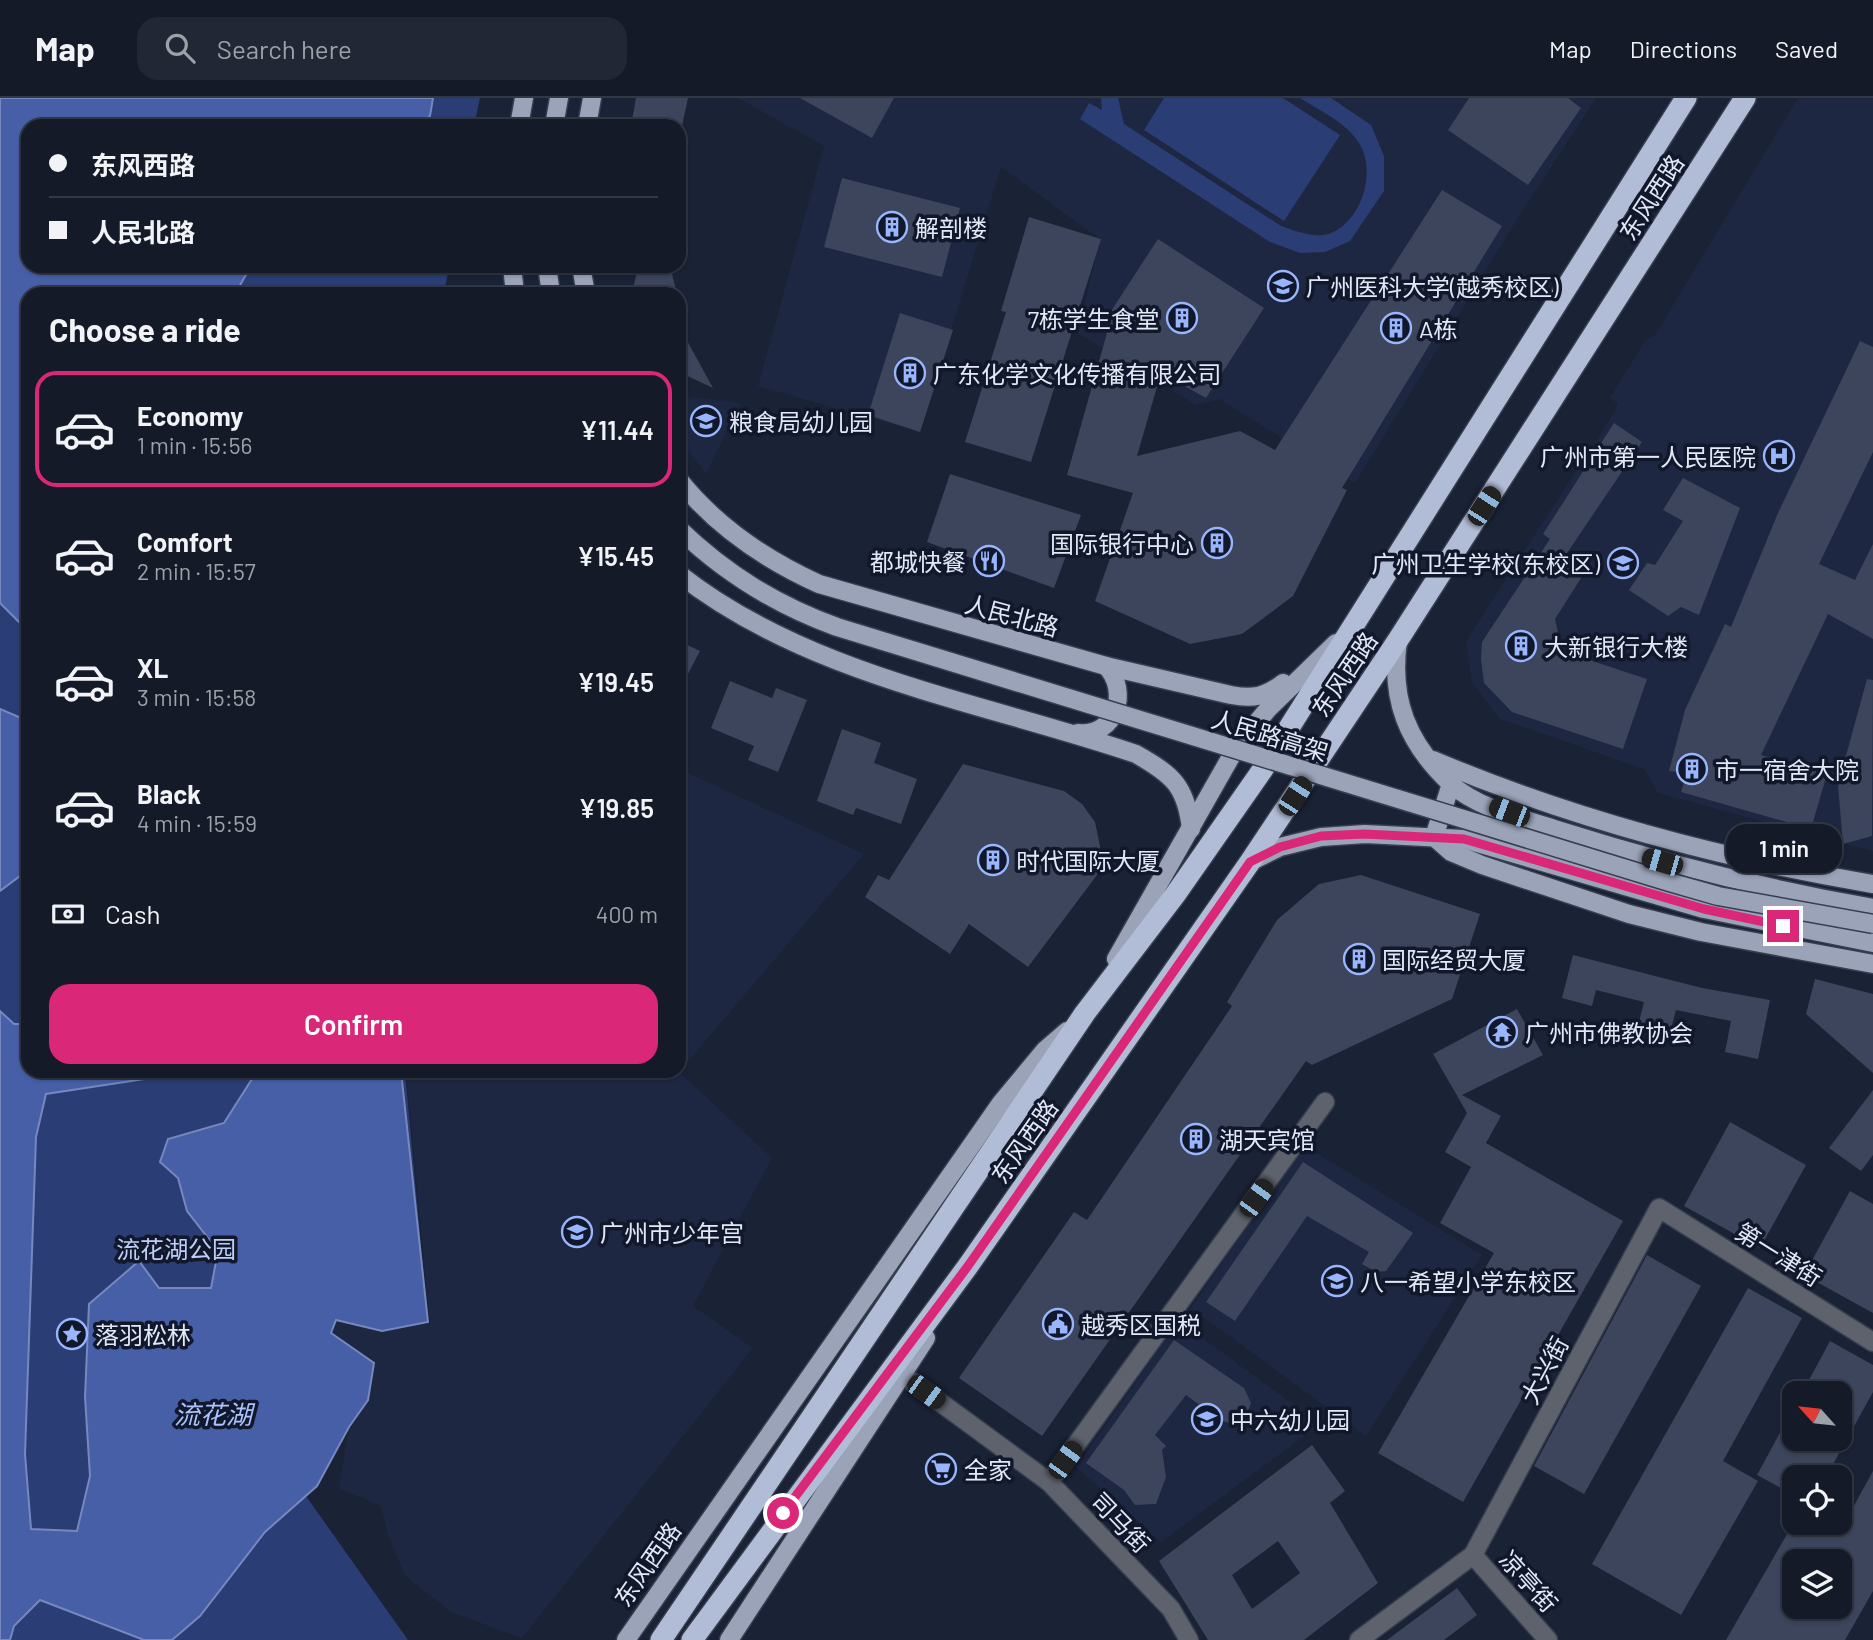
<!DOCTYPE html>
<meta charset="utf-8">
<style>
:root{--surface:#141a28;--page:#212734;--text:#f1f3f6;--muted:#9da1a8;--line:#333845;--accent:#db2777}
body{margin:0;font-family:Barlow,"Noto Sans SC",sans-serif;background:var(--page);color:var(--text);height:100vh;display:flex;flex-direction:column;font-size:26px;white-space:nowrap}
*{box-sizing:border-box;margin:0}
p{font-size:23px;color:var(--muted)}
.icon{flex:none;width:38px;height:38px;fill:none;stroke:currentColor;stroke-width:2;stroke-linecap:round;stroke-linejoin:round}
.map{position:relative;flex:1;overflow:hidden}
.drawer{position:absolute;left:21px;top:189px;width:665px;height:791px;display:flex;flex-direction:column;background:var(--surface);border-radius:21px;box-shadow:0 2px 5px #0004,0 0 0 2px var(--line)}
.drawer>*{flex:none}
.top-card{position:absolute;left:21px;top:21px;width:665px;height:154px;border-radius:21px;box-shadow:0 2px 5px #0004,0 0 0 2px var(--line);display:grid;align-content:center;height:154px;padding:0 28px;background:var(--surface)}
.needle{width:46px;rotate:297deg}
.fabs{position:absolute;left:1782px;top:1283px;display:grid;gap:14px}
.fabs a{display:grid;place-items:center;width:70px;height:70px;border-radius:14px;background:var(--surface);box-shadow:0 2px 5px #0004,0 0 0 2px var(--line);font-size:35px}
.end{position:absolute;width:32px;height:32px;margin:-16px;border:9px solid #db2777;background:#fff;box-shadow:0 0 0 4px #fff}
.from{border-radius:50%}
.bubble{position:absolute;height:49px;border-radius:21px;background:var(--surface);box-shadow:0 2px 5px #0004,0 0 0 2px var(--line);font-size:23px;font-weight:600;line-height:49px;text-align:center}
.car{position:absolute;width:21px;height:42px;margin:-21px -10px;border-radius:9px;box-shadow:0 0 5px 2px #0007;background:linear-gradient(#222 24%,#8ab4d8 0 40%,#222 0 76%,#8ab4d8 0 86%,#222 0)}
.top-card b{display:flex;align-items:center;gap:24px;height:66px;font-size:26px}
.top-card b+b{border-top:2px solid var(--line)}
.top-card i{width:18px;height:18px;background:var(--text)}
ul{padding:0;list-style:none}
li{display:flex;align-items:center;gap:21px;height:116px;margin:0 14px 10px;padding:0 14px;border:4px solid transparent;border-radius:21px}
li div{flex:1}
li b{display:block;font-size:26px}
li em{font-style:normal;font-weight:600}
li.selected{border-color:var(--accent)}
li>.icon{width:63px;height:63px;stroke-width:1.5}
h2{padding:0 28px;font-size:32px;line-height:84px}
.pay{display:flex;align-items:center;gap:18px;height:77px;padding:0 28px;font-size:26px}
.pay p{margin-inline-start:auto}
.button{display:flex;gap:14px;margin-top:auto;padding:14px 28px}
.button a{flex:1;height:80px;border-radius:21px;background:var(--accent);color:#fff;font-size:28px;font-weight:600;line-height:80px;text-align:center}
header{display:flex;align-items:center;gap:42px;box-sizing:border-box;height:98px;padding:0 35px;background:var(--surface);border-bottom:2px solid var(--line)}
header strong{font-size:33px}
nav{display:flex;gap:38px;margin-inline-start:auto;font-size:24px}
.search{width:490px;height:63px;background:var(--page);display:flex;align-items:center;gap:18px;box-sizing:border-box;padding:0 24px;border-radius:21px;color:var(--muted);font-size:26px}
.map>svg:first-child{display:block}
</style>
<header>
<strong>Map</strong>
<div class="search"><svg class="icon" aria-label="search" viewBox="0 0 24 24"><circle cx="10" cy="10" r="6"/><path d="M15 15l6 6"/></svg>Search here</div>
<nav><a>Map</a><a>Directions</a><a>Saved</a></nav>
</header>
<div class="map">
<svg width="1873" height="1542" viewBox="0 0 1873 1542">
<rect width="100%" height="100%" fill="#1a2235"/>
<g fill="#1e2741">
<polygon points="738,0 1596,0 1516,123 1355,385 1219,301 1196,307 1078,235 1100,141 1001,69 920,334 758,288 824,48"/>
<polygon points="1798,0 1873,0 1873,753 1658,695 1644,671 1500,621 1472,585 1466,543 1615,313 1618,306 1610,300 1645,243 1655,237"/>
<polygon points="679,298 741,305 706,375 679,341"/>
<polygon points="679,671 864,756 679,974 772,1060 693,1208 753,1250 522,1540 453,1515 405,1478 388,1437 381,1408 339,1390 349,1329 368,1302 330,1234 336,1222 382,1233 430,1225 406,973 679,973"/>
<polygon points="1304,1047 1482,1157 1366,1338 1191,1210"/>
<polygon points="1179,1223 1297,1309 1310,1334 1161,1444 1076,1369"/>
</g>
<g fill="#2a3d74">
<polygon points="0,0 480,0 474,28 28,28 28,168 449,168 444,196 28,196 28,973 405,973 428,1224 382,1233 336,1222 331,1235 374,1265 368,1302 301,1391 408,1542 0,1542"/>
<path d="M1101 0H1118L1124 26 1281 128C1295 133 1313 140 1328 136 1362 125 1377 73 1359 45 1346 24 1320 13 1300 0H1331L1371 27 1384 58V93L1350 143 1325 154 1300 155 1270 144 1080 21 1089 5 1102 12Z"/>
<polygon points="1164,0 1283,0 1340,37 1284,123 1144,32"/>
</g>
<g fill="#475fa6" stroke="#7688be" stroke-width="2">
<polygon points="0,0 433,0 430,18 417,28 28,28 28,168 251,168 235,196 28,196 28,533 0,505"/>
<polygon points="0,611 28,623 28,772 0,793"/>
<polygon points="0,913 14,926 28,926 28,973 144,973 145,981 46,996 36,1039 25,1356 31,1431 77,1433 90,1378 85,1299 89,1206 139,1163 159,1190 211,1190 218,1153 187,1113 178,1080 160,1064 168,1041 224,1025 257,973 401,973 428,1224 382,1233 336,1222 331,1235 374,1265 368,1302 349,1329 317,1388 265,1434 200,1518 172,1542 144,1542 40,1502 14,1528 10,1542 0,1542"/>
</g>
<g fill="#3c455b" fill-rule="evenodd">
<polygon points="636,0 688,0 682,28 631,28"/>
<polygon points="800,0 894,0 872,40"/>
<polygon points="1469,0 1568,0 1581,10 1528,87 1448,32"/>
<polygon points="842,80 960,110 942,179 824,149"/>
<polygon points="1442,92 1502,128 1342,390 1347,392 1293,498 1242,536 1190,546 1095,503 1133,395 1067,377 1107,235 1100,230 1158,141 1264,210 1206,300 1161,275 1137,358 1240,333 1275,352"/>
<polygon points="1029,119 1101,141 1031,364 965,344 1006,214 1001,213"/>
<polygon points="638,168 670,168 677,196 632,196"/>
<polygon points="900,215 953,232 920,334 868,317"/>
<polygon points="679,228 713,290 679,274"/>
<polygon points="1860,243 1873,249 1873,354 1819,466 1855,482 1873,446 1873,541 1828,516 1761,657 1827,676 1811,731 1681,694 1687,675 1669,673 1685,612 1725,526 1731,529 1778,415"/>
<polygon points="1614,325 1642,344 1567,455 1588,469 1555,521 1562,553 1647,581 1623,651 1512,614 1484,585 1481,561 1482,544 1550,441 1543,436"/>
<polygon points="950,376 1081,417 1054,490 927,444"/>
<polygon points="1683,380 1740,410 1699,517 1681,509 1668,518 1629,492 1647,465 1655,467 1683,423 1663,412"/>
<polygon points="679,543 700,553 679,593"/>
<polygon points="1867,581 1873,582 1872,738 1843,746 1838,687"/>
<polygon points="730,583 772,600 776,590 807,602 778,674 748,662 754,648 711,630"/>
<polygon points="842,631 881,645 874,665 917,681 901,726 856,710 853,717 817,703"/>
<polygon points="963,666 1064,693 1082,706 1095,724 1100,748 1097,777 1028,869 969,826 950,856 865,799 878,777 889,782"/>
<polygon points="1361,777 1480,816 1452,901 1312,967 1306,963 1042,1338 959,1280 1074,1114 1087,1122 1232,908 1227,904 1277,822 1319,786"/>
<polygon points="1573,857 1702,890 1770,902 1758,961 1725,954 1731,923 1676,912 1669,940 1637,932 1644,904 1596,892 1592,908 1562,900"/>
<polygon points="1815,881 1873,896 1873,975 1806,916"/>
<polygon points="1517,911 1543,957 1462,997 1501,1018 1486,1045 1623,1123 1463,1404 1378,1355 1494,1155 1440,1125 1471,1069 1445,1054 1467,1015 1433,956"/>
<polygon points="1873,992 1873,1057 1861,1073 1829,1050"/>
<polygon points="1730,1024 1806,1067 1760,1150 1684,1108"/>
<polygon points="1303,1064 1413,1135 1386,1173 1376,1174 1362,1166 1369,1154 1307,1118 1235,1223 1206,1204"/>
<polygon points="1850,1093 1873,1106 1873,1215 1804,1177"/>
<polygon points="1647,1157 1701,1188 1584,1396 1534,1368"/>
<polygon points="1748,1190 1802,1220 1723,1363 1758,1383 1681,1517 1592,1466"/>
<polygon points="1174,1242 1244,1290 1251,1305 1245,1321 1232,1326 1220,1322 1186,1297 1155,1337 1166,1348 1162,1352 1166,1379 1156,1406 1135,1407 1124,1392 1086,1365"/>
<polygon points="1830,1243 1873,1267 1873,1294 1826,1379 1794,1379 1794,1397 1757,1377 1794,1309 1794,1340 1839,1340 1839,1295 1802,1295"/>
<path d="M1312 1347 1345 1393 1330 1405 1378 1485 1304 1542H1208L1159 1463ZM1278 1443 1300 1475 1252 1511 1232 1477Z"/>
<path d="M1873 1373V1493L1845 1542H1726L1794 1424H1821L1839 1435ZM1794 1463H1839V1508H1794Z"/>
<polygon points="1457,1490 1477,1517 1444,1542 1387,1542"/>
</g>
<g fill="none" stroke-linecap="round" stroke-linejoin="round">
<g stroke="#363e50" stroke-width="21">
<g id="minor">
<polyline points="903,1277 1049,1384 1171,1511 1189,1542"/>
<polyline points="1049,1384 1325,1004"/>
<polyline points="1473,1457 1548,1542"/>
<polyline points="1359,1542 1473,1457 1659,1110 1873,1244"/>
</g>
</g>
<g stroke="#363e50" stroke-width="21">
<g id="major">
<polyline points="519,28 524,0"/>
<polyline points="554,28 559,0"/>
<polyline points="587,28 592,0"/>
<polyline points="512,168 515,196"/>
<polyline points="547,168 551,196"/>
<polyline points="581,168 586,196"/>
<path d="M679 382C716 428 766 462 819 486L1106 568 1231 597C1253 601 1265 599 1283 585"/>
<path d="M679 476C809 578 983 604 1136 656 1173 677 1186 688 1191 731"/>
<path d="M1398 543C1390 601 1407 645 1451 686 1477 710 1524 721 1558 732 1662 765 1766 791 1873 810"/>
<path d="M1078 635C1116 639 1130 593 1106 568"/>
<path d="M1433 662C1573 721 1723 761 1873 786"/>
<polyline points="1434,739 1451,754 1482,767 1629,816 1701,834 1873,866"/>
<polyline points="1434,739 1451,686"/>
<polyline points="1250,764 1280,749 1321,739 1365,736 1464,741 1704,811 1873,845"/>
<polyline points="1116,861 1237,648 1268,611 1336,545"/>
<polyline points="626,1542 1001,1005 1045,952 1067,933"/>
<polyline points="729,1542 926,1240"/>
</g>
</g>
<g stroke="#363e50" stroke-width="24">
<g id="highway">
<polyline points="661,1542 1085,915 1175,797 1263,671 1686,0"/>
<polyline points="692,1542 968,1168 1250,764 1398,542 1745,0"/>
</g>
</g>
<use href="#minor" stroke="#5e626d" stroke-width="18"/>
<use href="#major" stroke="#9aa3b8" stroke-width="18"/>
<use href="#highway" stroke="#b1bcd6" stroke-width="21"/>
<g stroke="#363e50" stroke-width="21" stroke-linecap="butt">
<path id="major-bridge" d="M679 431C726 476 776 507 837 529L1669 784 1718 798 1873 826"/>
</g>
<use href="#major-bridge" stroke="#9aa3b8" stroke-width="18"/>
</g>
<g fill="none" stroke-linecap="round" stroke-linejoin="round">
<polyline stroke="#db2777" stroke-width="9" points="783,1415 968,1168 1250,764 1280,749 1321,738 1364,736 1464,741 1704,811 1783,828"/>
</g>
<defs>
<g id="building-ring" transform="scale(1.575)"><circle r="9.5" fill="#11182b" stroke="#99b5fd" stroke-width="1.5"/><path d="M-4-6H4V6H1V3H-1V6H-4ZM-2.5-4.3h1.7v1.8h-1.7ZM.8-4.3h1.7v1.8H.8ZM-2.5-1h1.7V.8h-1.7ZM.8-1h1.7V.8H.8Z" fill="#99b5fd"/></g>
<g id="university-ring" transform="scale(1.575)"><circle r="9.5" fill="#11182b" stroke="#99b5fd" stroke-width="1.5"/><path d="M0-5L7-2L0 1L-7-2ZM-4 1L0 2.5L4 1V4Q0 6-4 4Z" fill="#99b5fd"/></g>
<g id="school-ring" transform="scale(1.575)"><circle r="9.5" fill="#11182b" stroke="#99b5fd" stroke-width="1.5"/><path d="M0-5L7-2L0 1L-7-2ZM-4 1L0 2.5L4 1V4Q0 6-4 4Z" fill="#99b5fd"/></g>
<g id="hospital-ring" transform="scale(1.575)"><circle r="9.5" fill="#11182b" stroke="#99b5fd" stroke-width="1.5"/><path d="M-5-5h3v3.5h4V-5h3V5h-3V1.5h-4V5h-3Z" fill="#99b5fd"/></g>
<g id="restaurant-ring" transform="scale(1.575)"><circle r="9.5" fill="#11182b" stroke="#99b5fd" stroke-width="1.5"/><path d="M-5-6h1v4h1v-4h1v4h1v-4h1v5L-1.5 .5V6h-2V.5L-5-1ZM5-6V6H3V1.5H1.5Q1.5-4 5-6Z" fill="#99b5fd"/></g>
<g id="temple-ring" transform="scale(1.575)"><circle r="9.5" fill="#11182b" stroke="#99b5fd" stroke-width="1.5"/><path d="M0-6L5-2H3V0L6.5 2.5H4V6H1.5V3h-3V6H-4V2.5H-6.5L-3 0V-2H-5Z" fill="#99b5fd"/></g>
<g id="civic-ring" transform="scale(1.575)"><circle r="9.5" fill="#11182b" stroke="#99b5fd" stroke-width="1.5"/><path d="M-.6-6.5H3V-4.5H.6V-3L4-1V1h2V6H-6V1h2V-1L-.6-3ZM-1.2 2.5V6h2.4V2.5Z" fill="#99b5fd"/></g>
<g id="sight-ring" transform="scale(1.575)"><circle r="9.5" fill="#11182b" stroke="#99b5fd" stroke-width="1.5"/><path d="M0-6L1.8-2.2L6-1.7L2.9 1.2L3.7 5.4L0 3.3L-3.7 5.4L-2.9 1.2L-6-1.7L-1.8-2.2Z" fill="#99b5fd"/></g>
<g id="supermarket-ring" transform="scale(1.575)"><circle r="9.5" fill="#11182b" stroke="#99b5fd" stroke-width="1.5"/><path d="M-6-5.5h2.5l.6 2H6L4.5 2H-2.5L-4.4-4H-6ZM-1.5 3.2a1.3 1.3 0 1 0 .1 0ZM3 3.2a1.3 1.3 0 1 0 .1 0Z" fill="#99b5fd"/></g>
</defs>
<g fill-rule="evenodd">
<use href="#building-ring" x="892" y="129"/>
<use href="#university-ring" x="1283" y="188"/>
<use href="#building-ring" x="1182" y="220"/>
<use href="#building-ring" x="1396" y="230"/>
<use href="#building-ring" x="910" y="275"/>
<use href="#school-ring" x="706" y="323"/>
<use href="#hospital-ring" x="1779" y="358"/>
<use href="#building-ring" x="1217" y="445"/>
<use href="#restaurant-ring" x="989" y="463"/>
<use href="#school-ring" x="1623" y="465"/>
<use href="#building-ring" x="1521" y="548"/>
<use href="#building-ring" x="1692" y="671"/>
<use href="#building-ring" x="993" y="762"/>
<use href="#building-ring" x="1359" y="861"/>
<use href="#temple-ring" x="1502" y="934"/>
<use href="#building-ring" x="1196" y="1041"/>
<use href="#school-ring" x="577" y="1134"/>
<use href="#school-ring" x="1337" y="1183"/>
<use href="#civic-ring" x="1058" y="1226"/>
<use href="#sight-ring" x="72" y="1236"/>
<use href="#school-ring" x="1207" y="1321"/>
<use href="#supermarket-ring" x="941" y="1371"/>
</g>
<g text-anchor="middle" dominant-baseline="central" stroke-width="7" stroke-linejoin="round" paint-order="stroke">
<g font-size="24" fill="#e2e8f6" stroke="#11182b">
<text transform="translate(1651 99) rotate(-57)">东风西路</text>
<text transform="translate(1012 517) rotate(15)">人民北路</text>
<text transform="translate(1344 576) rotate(-56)">东风西路</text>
<text transform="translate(1270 637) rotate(17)">人民路高架</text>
<text transform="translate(1024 1043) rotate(-55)">东风西路</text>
<text transform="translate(1779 1156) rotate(32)">第一津街</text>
<text transform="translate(1544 1272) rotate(-62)">大兴街</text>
<text transform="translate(1121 1424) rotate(46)">司马街</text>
<text transform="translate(647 1466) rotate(-55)">东风西路</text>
<text transform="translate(1529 1483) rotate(48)">凉亭街</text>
</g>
<g font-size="24" fill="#e2e8f6" stroke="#11182b" text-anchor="start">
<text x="915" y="129">解剖楼</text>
<text x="1306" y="188">广州医科大学(越秀校区)</text>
<text x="1159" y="220" text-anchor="end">7栋学生食堂</text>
<text x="1419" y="230">A栋</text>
<text x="933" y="275">广东化学文化传播有限公司</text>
<text x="729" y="323">粮食局幼儿园</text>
<text x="1756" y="358" text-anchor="end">广州市第一人民医院</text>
<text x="1194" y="445" text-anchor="end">国际银行中心</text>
<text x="966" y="463" text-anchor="end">都城快餐</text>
<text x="1600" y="465" text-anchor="end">广州卫生学校(东校区)</text>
<text x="1544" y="548">大新银行大楼</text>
<text x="1715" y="671">市一宿舍大院</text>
<text x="1016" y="762">时代国际大厦</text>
<text x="1382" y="861">国际经贸大厦</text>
<text x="1525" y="934">广州市佛教协会</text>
<text x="1219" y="1041">湖天宾馆</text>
<text x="600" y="1134">广州市少年宫</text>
<text x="1360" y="1183">八一希望小学东校区</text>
<text x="1081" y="1226">越秀区国税</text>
<text x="95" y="1236">落羽松林</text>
<text x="1230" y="1321">中六幼儿园</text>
<text x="964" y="1371">全家</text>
</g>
<g font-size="24" fill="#becef6" stroke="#11182b">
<text x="176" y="1150">流花湖公园</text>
</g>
<g font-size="26" font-style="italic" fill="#aac1fc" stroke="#11182b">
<text x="213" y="1315">流花湖</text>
</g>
</g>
</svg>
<div class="fabs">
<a><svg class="needle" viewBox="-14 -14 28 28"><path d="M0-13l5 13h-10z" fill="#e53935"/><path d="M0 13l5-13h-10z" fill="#9da1a8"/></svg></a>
<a><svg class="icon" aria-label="locate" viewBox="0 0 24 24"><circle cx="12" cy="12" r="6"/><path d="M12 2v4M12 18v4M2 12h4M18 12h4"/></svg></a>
<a><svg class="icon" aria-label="layers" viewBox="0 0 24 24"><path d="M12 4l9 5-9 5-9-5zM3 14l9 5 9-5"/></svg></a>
</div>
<i class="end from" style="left:783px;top:1415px"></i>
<i class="end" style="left:1783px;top:828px"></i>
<div class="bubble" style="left:1726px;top:726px;width:116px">1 min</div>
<i class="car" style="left:1484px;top:408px;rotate:33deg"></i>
<i class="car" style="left:1295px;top:698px;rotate:33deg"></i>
<i class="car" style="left:1509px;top:714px;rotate:291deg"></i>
<i class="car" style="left:1662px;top:764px;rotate:286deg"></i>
<i class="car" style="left:1256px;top:1100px;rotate:36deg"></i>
<i class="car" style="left:926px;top:1294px;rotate:126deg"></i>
<i class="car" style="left:1065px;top:1362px;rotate:36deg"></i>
<div class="top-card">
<b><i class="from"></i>东风西路</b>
<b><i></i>人民北路</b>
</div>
<section class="drawer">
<h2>Choose a ride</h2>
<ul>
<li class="selected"><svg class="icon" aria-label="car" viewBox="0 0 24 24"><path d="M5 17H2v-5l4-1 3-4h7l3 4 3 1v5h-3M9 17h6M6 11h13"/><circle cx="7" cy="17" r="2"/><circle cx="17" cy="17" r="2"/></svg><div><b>Economy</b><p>1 min · 15:56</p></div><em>¥11.44</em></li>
<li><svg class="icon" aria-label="car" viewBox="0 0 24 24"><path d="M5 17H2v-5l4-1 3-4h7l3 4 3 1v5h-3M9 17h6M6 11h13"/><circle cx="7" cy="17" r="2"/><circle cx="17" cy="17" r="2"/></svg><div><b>Comfort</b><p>2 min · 15:57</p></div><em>¥15.45</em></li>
<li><svg class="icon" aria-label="car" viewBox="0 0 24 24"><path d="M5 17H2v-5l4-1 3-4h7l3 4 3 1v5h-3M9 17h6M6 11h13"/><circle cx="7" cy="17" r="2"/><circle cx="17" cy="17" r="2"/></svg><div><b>XL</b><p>3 min · 15:58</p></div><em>¥19.45</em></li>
<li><svg class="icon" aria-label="car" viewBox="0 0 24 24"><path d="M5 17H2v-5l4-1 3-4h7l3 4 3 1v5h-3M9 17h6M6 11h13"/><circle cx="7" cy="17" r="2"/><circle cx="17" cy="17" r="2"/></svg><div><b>Black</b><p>4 min · 15:59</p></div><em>¥19.85</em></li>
</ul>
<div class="pay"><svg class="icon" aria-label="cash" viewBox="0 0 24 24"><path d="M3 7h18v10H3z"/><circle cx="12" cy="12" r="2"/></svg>Cash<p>400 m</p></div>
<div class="button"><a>Confirm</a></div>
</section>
</div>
